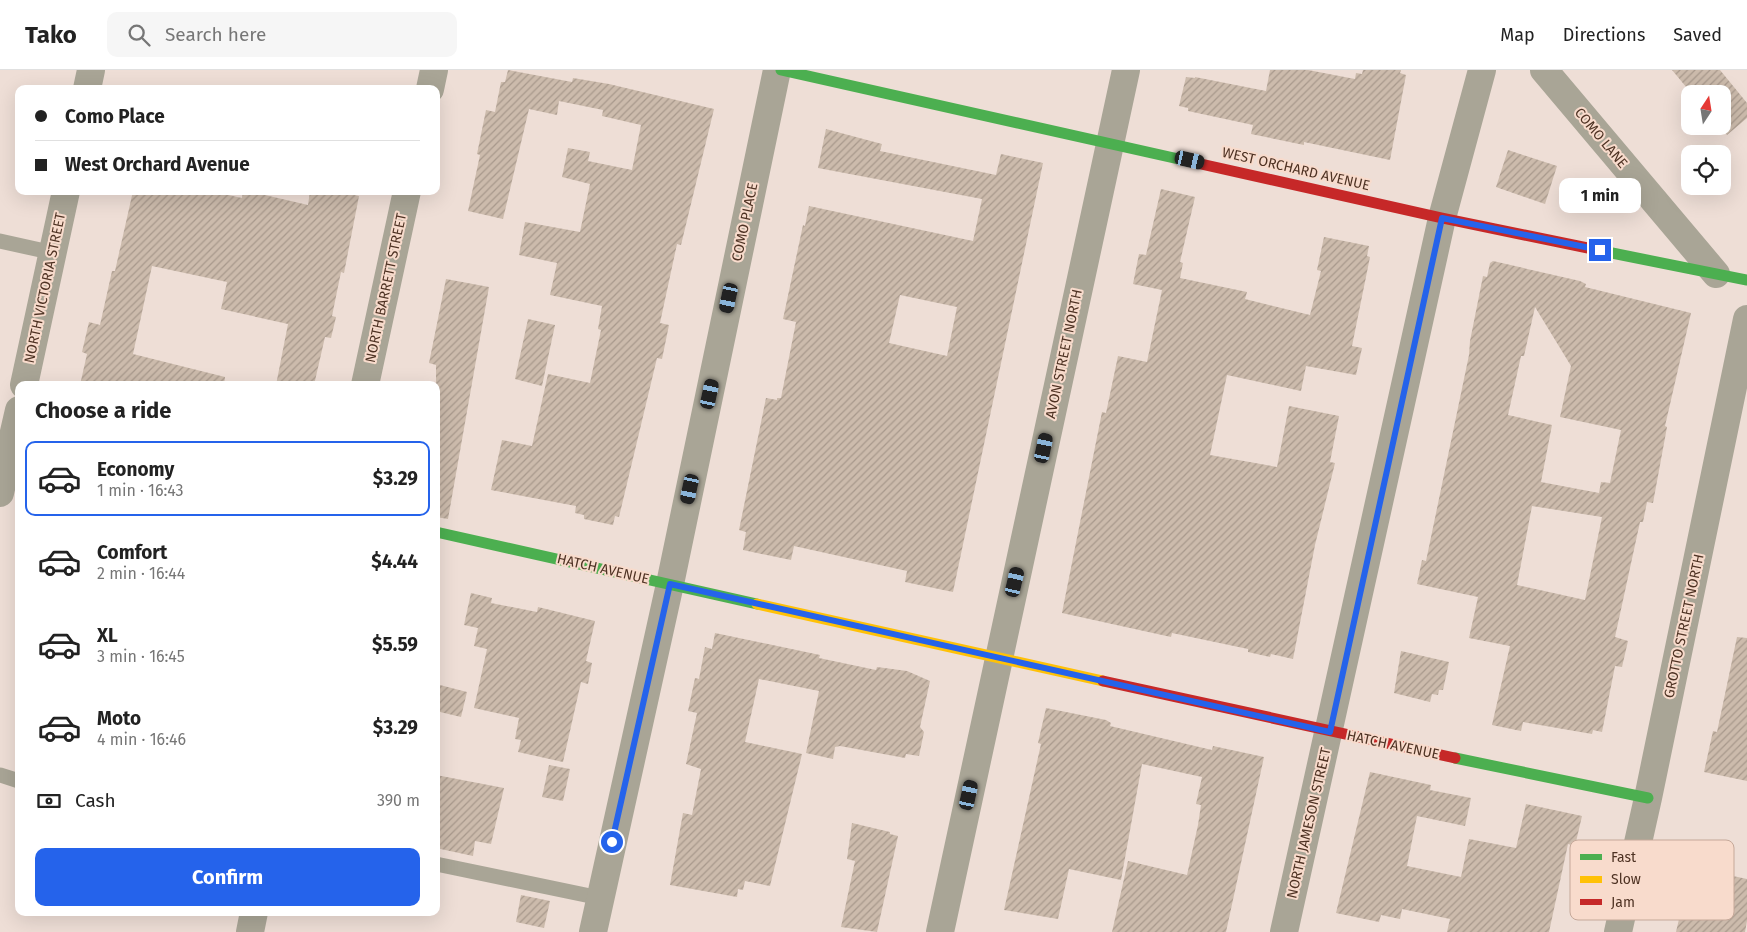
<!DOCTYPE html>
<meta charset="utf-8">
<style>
:root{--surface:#fff;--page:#f6f6f6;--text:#222;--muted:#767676;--line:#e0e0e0;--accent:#2563eb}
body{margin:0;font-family:"Fira Sans",sans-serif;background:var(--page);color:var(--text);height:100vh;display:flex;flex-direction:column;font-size:19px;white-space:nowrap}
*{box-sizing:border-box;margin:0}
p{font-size:16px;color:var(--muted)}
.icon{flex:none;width:28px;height:28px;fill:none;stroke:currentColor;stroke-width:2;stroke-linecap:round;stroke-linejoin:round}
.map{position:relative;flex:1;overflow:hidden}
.side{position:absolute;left:15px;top:311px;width:425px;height:535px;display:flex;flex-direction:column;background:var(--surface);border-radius:10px;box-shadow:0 5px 20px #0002}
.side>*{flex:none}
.banner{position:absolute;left:15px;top:15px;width:425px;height:110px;border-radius:10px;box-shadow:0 5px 20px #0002;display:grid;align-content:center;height:110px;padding:0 20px;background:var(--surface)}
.needle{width:32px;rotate:12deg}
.fabs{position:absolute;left:1681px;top:15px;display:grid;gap:10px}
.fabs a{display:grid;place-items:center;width:50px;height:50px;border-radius:10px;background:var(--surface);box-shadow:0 5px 20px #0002;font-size:25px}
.end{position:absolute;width:22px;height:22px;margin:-11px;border:6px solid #2563eb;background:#fff;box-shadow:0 0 0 2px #fff}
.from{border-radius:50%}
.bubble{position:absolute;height:35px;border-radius:10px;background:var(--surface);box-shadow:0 5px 20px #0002;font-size:16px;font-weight:700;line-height:35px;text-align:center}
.car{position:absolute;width:15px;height:30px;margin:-15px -8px;border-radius:6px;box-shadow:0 0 4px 1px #0007;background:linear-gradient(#222 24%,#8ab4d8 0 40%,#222 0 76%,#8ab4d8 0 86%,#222 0)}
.banner b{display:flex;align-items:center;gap:18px;height:48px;font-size:19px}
.banner b+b{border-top:1px solid var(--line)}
.banner i{width:12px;height:12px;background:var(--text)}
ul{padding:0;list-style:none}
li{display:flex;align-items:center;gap:15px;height:75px;margin:0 10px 8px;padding:0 10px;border:2px solid transparent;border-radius:10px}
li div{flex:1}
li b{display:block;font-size:19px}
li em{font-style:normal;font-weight:700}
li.on{border-color:var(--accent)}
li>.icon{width:45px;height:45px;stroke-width:1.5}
h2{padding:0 20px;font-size:22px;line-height:60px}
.pay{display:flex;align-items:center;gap:12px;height:55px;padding:0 20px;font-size:19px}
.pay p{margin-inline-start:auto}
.button{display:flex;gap:10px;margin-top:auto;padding:10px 20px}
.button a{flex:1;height:58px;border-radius:10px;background:var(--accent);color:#fff;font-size:20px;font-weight:700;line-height:58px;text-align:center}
header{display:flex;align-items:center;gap:30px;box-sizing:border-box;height:70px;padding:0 25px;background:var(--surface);border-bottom:1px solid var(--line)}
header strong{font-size:24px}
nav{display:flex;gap:28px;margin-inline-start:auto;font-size:18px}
.search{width:350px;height:45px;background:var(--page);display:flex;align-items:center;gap:12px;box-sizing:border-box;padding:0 18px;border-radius:10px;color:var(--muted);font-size:19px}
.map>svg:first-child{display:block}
</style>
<header>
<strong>Tako</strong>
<div class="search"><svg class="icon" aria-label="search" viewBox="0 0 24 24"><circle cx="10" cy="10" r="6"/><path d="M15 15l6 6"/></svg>Search here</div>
<nav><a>Map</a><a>Directions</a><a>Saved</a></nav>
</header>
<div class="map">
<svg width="1747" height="862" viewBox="0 0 1747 862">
<defs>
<pattern id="building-hatch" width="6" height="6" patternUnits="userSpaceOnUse" patternTransform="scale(1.25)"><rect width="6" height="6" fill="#ccbbac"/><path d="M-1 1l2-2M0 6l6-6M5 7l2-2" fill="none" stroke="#a8998c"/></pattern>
</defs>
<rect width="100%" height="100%" fill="#eeded6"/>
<g fill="url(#building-hatch)" fill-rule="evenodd">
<polygon points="508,0 572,12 573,8 609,14 714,39 681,175 677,174 660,253 669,255 662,289 657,288 619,447 615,446 613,455 584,449 584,445 575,443 576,436 491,420 502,370 532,376 548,304 590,313 601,260 598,259 602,236 550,225 557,193 519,185 525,152 580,162 590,114 562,107 568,78 590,82 588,91 632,100 641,55 602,46 603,40 559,31 557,45 529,39 503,149 468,141 480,85 477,84 486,40 495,42 501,12 505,12"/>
<polygon points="1270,0 1308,0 1355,9 1356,3 1362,4 1363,0 1401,0 1400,3 1406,5 1390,90 1304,72 1304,75 1251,64 1253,55 1188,41 1188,38 1179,36 1186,7 1195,8 1195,7 1266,21"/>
<polygon points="1672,0 1720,0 1747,33 1747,48 1727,65 1720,56 1722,56 1722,24 1692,24"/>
<path d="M826 59 882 74 880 81 996 105 1001 84 1043 93 953 522 905 512 907 501 794 476 791 490 743 480 746 462 739 460 766 328 777 330V328H781L796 252 783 249 803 155 805 156 809 136 973 171 982 129 818 98ZM900 225 957 237 947 286 889 273Z"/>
<polygon points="1508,80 1557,96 1545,134 1496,117"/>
<polygon points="1161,119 1195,127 1180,192 1183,193 1180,208 1247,222 1245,229 1310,245 1321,201 1317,200 1324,167 1369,176 1367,186 1370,187 1352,276 1362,278 1356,305 1306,296 1301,321 1227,305 1210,385 1277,397 1289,336 1339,346 1330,392 1335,393 1315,475 1293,589 1271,584 1270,587 1248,582 1248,579 1172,563 1171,567 1062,543 1102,342 1106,343 1118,286 1147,292 1162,220 1133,214 1139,184 1146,185"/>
<polygon points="133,121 210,121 242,128 243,121 247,121 308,135 310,121 335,121 359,126 344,203 341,202 332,246 336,247 331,268 325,267 314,315 276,315 288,254 221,239 227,212 152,196 133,284 225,307 224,315 80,315 87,284 82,282 89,252 100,255 112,201 115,201"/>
<path d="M1493 191 1580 211 1586 214 1585 217 1691 243 1665 356 1667 357 1653 433 1647 432 1643 452H1640L1615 567 1628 571 1622 597 1615 596 1602 662 1593 660 1592 664 1523 652 1521 661 1492 655 1510 576 1469 568 1478 527 1417 514 1422 490 1426 491 1469 285 1470 271 1483 206 1487 207 1490 193ZM1535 237 1571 296 1560 347 1621 360 1610 413 1601 412 1599 423 1541 412 1552 355 1508 345 1521 286H1524ZM1532 436 1602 447 1585 530 1517 515Z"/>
<polygon points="446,209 489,217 448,449 436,447 436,295 429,293"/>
<polygon points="528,249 555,255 542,316 515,309"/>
<polygon points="471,523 492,528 491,533 537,542 538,537 595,551 586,591 592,593 588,614 581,612 563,692 518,682 521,670 515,669 519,648 474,638 487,579 474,576 478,558 464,555"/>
<polygon points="715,563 820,585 819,588 876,600 877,597 907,601 930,611 920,657 924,662 919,686 906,684 905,688 840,676 835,677 833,689 806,683 819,621 759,609 745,672 802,684 770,816 745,811 743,820 738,819 737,827 670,815 683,743 692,745 701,699 686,694 697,643 688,641 695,608 699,609 705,577 712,579"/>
<polygon points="1737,567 1747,568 1747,711 1704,702 1713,661 1717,662"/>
<polygon points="1401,581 1449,592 1443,620 1439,620 1438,625 1432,624 1430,632 1394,623"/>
<polygon points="436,614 467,622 461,647 436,641"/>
<polygon points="1046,638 1106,650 1111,653 1110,656 1212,680 1213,676 1264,687 1226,862 1112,862 1128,791 1187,805 1198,755 1201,735 1196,734 1202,707 1142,694 1121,810 1069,799 1058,849 1004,840 1041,674 1038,673"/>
<polygon points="549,695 570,699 563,731 542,727"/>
<polygon points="1370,702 1431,715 1430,720 1471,728 1465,756 1417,746 1407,796 1461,807 1469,769 1516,778 1526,734 1582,746 1575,776 1568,774 1549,862 1447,862 1450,849 1402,839 1400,849 1381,845 1379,852 1336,843"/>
<polygon points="436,705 504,718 491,774 475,771 473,786 436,778"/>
<polygon points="852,753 890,762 890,764 898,766 877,862 841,857 855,791 847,789"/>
<polygon points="1691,797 1747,809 1747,851 1745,862 1676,862"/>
<polygon points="521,825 550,831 544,858 516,852"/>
</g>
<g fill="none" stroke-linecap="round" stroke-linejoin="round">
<g stroke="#a9a596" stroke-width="15">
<polyline points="0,171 54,183"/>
<polyline points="0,705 19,711"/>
<polyline points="436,794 600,828"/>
</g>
<g stroke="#a9a596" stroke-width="28">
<polyline points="1544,0 1716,204"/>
<polyline points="87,19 91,0"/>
<polyline points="430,19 434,0"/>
<polyline points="24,315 66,121"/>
<polyline points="365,315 407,121"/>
<polyline points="0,423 19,340"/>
<polyline points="250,862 254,842"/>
<polyline points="593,862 670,514 777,0"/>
<polyline points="940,862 1126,0"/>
<polyline points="1284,862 1442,148 1482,0"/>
<polyline points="1618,862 1648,728 1747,249"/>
</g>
<g stroke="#4caf50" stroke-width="11">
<polyline points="781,0 1192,92"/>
<polyline points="1607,182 1747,210"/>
<polyline points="436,462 757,534"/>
<polyline points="1455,688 1648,728"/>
</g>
<polyline stroke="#ffc107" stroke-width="11" points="757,534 1103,611"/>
<g stroke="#c62828" stroke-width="11">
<polyline points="1192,92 1442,148 1607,182"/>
<polyline points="1103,611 1455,688"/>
</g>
</g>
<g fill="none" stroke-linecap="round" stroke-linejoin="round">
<polyline stroke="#2563eb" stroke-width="6" points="612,772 670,514 1330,662 1442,148 1600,180"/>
</g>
<g text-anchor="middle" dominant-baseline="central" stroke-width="4" stroke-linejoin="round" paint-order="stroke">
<g font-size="14" fill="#4e3223" stroke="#f8dbcc">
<text transform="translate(1601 68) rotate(50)">COMO LANE</text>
<text transform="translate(1296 99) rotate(13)">WEST ORCHARD AVENUE</text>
<text transform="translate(745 152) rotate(-78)">COMO PLACE</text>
<text transform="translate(45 218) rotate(-78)">NORTH VICTORIA STREET</text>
<text transform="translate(386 218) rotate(-78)">NORTH BARRETT STREET</text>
<text transform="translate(1064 284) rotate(-78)">AVON STREET NORTH</text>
<text transform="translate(603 499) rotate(13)">HATCH AVENUE</text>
<text transform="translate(1684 556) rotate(-78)">GROTTO STREET NORTH</text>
<text transform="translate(1393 675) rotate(12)">HATCH AVENUE</text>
<text transform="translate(1309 753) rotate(-77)">NORTH JAMESON STREET</text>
</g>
</g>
<rect x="1570" y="770" width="164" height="80" rx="8" fill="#f8dbcc" stroke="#c5a899" stroke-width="1"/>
<rect x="1580" y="784" width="22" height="6" fill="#4caf50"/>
<rect x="1580" y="806" width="22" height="7" fill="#ffc107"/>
<rect x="1580" y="829" width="22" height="6" fill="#c62828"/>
<g font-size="14" fill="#4e3223">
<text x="1611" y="792">Fast</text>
<text x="1611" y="814">Slow</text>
<text x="1611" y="837">Jam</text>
</g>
</svg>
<div class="fabs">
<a><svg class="needle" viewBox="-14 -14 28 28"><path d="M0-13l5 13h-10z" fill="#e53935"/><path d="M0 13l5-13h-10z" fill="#767676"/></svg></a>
<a><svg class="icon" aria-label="locate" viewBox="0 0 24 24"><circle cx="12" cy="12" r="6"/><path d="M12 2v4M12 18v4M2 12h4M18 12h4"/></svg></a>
</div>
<i class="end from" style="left:612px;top:772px"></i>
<i class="end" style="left:1600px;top:180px"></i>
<div class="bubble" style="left:1559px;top:108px;width:82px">1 min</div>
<i class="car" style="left:1190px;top:90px;rotate:103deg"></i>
<i class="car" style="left:729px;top:228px;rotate:192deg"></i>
<i class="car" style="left:710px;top:324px;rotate:12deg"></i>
<i class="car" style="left:1044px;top:378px;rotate:12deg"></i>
<i class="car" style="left:690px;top:419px;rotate:192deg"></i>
<i class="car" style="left:1015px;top:512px;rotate:13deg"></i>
<i class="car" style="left:969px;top:725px;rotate:12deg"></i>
<div class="banner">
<b><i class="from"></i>Como Place</b>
<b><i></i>West Orchard Avenue</b>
</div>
<section class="side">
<h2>Choose a ride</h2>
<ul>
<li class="on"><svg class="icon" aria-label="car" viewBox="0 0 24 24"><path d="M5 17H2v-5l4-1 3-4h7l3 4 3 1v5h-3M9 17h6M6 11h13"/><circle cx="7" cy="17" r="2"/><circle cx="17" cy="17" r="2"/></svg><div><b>Economy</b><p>1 min · 16:43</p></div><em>$3.29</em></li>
<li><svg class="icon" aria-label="car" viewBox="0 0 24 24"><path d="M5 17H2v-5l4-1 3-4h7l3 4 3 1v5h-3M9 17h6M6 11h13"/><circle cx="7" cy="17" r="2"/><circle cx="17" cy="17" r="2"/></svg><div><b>Comfort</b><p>2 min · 16:44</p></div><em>$4.44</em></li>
<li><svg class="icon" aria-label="car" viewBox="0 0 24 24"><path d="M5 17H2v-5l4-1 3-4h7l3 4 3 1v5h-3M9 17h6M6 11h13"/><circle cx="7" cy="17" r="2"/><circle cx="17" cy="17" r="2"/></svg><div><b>XL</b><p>3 min · 16:45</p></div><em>$5.59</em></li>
<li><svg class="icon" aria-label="car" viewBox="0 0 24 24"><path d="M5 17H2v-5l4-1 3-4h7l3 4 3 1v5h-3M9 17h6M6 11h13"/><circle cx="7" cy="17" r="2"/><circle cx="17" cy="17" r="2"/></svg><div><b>Moto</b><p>4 min · 16:46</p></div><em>$3.29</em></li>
</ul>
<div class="pay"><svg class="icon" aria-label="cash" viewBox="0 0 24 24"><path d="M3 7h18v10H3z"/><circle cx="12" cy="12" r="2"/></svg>Cash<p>390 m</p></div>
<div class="button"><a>Confirm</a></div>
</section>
</div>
